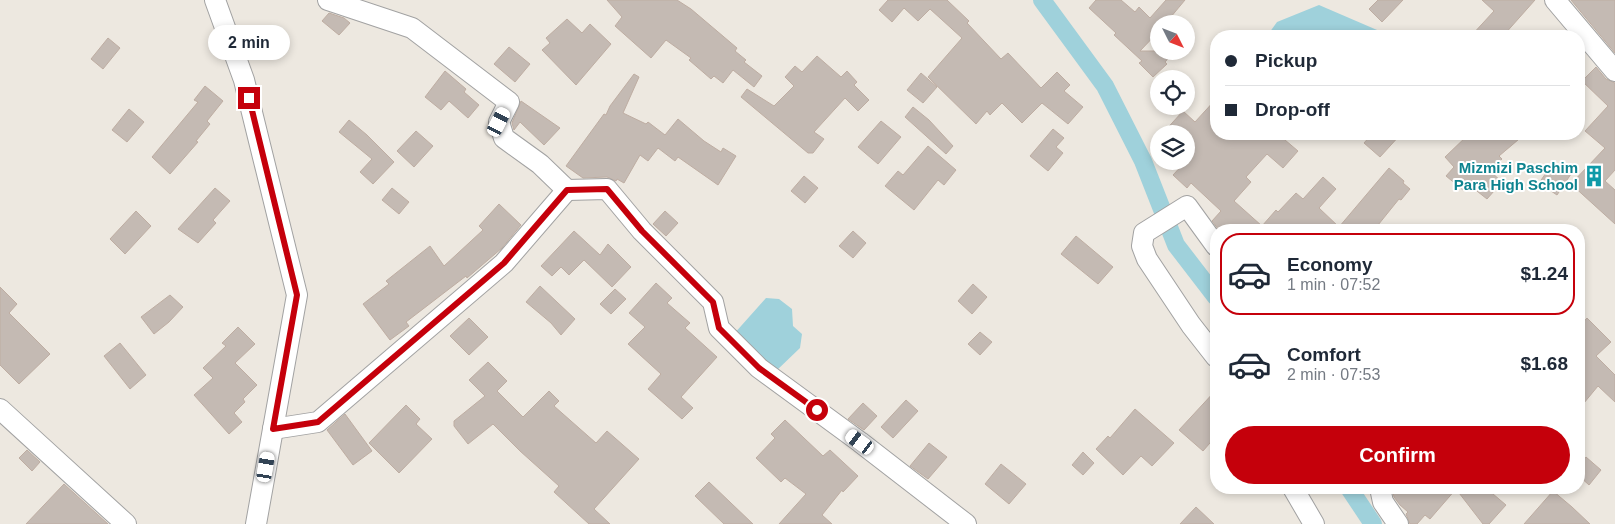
<!DOCTYPE html>
<meta charset="utf-8">
<style>
:root{--surface:#fff;--page:#f6f6f7;--text:#1f2937;--muted:#747a83;--line:#e0e1e3;--accent:#c5000b}
body{margin:0;font-family:Arial,sans-serif;background:var(--page);color:var(--text);height:100vh;display:flex;flex-direction:column;font-size:19px;white-space:nowrap}
*{box-sizing:border-box;margin:0}
p{font-size:16px;color:var(--muted)}
.icon{flex:none;width:28px;height:28px;fill:none;stroke:currentColor;stroke-width:2;stroke-linecap:round;stroke-linejoin:round}
.map{position:relative;flex:1;overflow:hidden}
.panel{position:absolute;left:1210px;top:224px;width:375px;height:270px;display:flex;flex-direction:column;background:var(--surface);border-radius:20px;box-shadow:0 2px 8px #0003}
.panel>*{flex:none}
.banner{position:absolute;left:1210px;top:30px;width:375px;height:110px;border-radius:20px;box-shadow:0 2px 8px #0003;display:grid;align-content:center;height:110px;padding:0 15px;background:var(--surface)}
.needle{width:32px;rotate:132deg}
.controls{position:absolute;left:1150px;top:15px;display:grid;gap:10px}
.controls a{display:grid;place-items:center;width:45px;height:45px;border-radius:50%;background:var(--surface);box-shadow:0 2px 8px #0003;font-size:25px}
.end{position:absolute;width:22px;height:22px;margin:-11px;border:6px solid #c5000b;background:#fff;box-shadow:0 0 0 2px #fff}
.from{border-radius:50%}
.bubble{position:absolute;height:35px;border-radius:18px;background:var(--surface);box-shadow:0 2px 8px #0003;font-size:16px;font-weight:700;line-height:35px;text-align:center}
.car{position:absolute;width:15px;height:30px;margin:-15px -8px;border-radius:6px;box-shadow:0 0 4px 1px #0007;background:linear-gradient(#fff 24%,#345 0 40%,#fff 0 76%,#345 0 86%,#fff 0)}
.banner b{display:flex;align-items:center;gap:18px;height:48px;font-size:19px}
.banner b+b{border-top:1px solid var(--line)}
.banner i{width:12px;height:12px;background:var(--text)}
ul{padding:9px 0 0;list-style:none}
li{display:flex;align-items:center;gap:15px;height:82px;margin:0 10px 8px;padding:0 5px;border:2px solid transparent;border-radius:20px}
li div{flex:1}
li b{display:block;font-size:19px}
li em{font-style:normal;font-weight:700}
li.on{border-color:var(--accent)}
li>.icon{width:45px;height:45px;stroke-width:1.5}
.action{display:flex;gap:10px;margin-top:auto;padding:10px 15px}
.action a{flex:1;height:58px;border-radius:30px;background:var(--accent);color:#fff;font-size:20px;font-weight:700;line-height:58px;text-align:center}
.map>svg:first-child{display:block}
</style>
<div class="map">
<svg width="1615" height="524" viewBox="0 0 1615 524">
<rect width="100%" height="100%" fill="#ede8e0"/>
<g fill="#9fd1db">
<polygon points="1319,5 1391,36 1267,36 1277,22"/>
<polygon points="766,298 779,299 792,309 793,326 802,334 800,348 775,372 733,335"/>
</g>
<g fill="none" stroke-linecap="round" stroke-linejoin="round">
<g stroke="#9fd1db" stroke-width="18">
<polyline points="1042,0 1105,86 1143,161 1176,245 1216,297"/>
<polyline points="1349,488 1373,524"/>
</g>
</g>
<g fill="#c4bab3" stroke="#beada2">
<polygon points="607,0 677,0 691,9 737,48 735,51 746,60 744,62 762,76 754,87 733,70 723,83 714,76 711,79 689,60 691,58 666,40 651,58 615,26 622,17"/>
<polygon points="888,0 947,0 969,21 967,23 1001,59 1008,53 1041,88 1057,72 1070,85 1064,91 1083,107 1068,124 1042,103 1022,123 1002,103 990,115 987,111 976,124 928,77 962,38 930,9 918,21 904,8 892,22 879,10"/>
<polygon points="1096,0 1121,0 1135,12 1139,7 1150,18 1166,0 1185,0 1165,24 1159,24 1159,31 1140,51 1175,51 1165,62 1167,64 1153,77 1139,63 1142,61 1114,35 1116,33 1089,8"/>
<polygon points="1378,0 1403,0 1382,22 1369,9"/>
<polygon points="1482,0 1535,0 1503,36 1471,36 1494,11"/>
<polygon points="1571,0 1615,0 1615,53"/>
<polygon points="329,13 344,18 350,23 339,35 322,21"/>
<polygon points="567,19 582,33 590,24 611,44 576,85 542,50 550,43 546,38"/>
<polygon points="108,38 120,48 103,69 91,59"/>
<polygon points="509,47 530,64 515,82 494,64"/>
<polygon points="817,56 841,77 847,71 857,82 854,85 869,100 858,111 845,98 814,132 824,139 813,153 808,153 741,97 747,89 774,106 794,86 785,77 795,66 802,72"/>
<polygon points="1596,67 1606,79 1615,83 1615,170 1605,181 1615,190 1615,224 1571,184 1605,148 1585,131 1608,106 1582,81"/>
<polygon points="445,71 466,89 464,92 479,105 468,118 449,101 441,110 425,97"/>
<polygon points="921,73 937,87 923,103 907,90"/>
<polygon points="634,74 639,77 623,113 646,124 648,122 665,135 678,119 704,141 721,152 723,148 736,156 718,185 678,157 675,161 658,148 648,161 640,155 624,183 617,179 616,181 607,177 583,178 566,166 604,114 606,115 610,106"/>
<polygon points="205,86 223,101 207,121 210,124 196,141 198,142 170,174 152,157 198,102 194,100"/>
<polygon points="1216,99 1216,134 1278,134 1298,151 1283,168 1267,154 1246,177 1251,182 1234,201 1262,226 1276,210 1278,212 1296,193 1303,199 1323,177 1336,189 1319,208 1339,227 1389,168 1404,181 1403,183 1410,189 1401,200 1399,199 1374,230 1219,230 1212,221 1221,211 1191,183 1187,188 1173,175 1186,161 1186,134 1162,134 1183,111 1195,122"/>
<polygon points="521,101 560,128 544,145 520,122 514,130 512,123"/>
<polygon points="913,107 929,120 953,146 946,154 905,117"/>
<polygon points="129,109 144,122 127,142 112,130"/>
<polygon points="349,120 367,135 394,162 373,184 360,172 372,159 339,132"/>
<polygon points="881,121 901,137 878,164 858,147"/>
<polygon points="1053,129 1064,138 1056,147 1063,153 1048,171 1030,156"/>
<polygon points="416,131 433,146 414,167 397,151"/>
<polygon points="1372,134 1401,134 1380,157 1364,143"/>
<polygon points="1469,134 1525,134 1499,156 1502,159 1490,171 1502,182 1487,199 1468,184 1463,190 1446,176 1454,167 1445,157"/>
<polygon points="928,146 956,170 944,185 938,180 914,210 885,186 898,171 903,175"/>
<polygon points="1553,163 1571,174 1557,195 1539,183"/>
<polygon points="804,176 818,188 805,203 791,191"/>
<polygon points="215,188 230,201 213,220 216,223 198,243 178,229"/>
<polygon points="392,188 409,202 399,214 382,200"/>
<polygon points="499,204 521,225 502,248 467,278 466,276 406,322 409,326 390,340 363,304 389,284 386,281 430,246 444,266 483,230 479,226"/>
<polygon points="136,211 151,226 125,254 110,239"/>
<polygon points="665,211 678,223 666,236 653,224"/>
<polygon points="574,231 600,255 608,244 631,267 612,287 584,260 569,275 561,267 552,276 541,266"/>
<polygon points="853,231 866,243 853,258 839,246"/>
<polygon points="1076,236 1113,267 1098,284 1061,254"/>
<polygon points="656,283 672,298 667,303 690,323 685,328 717,357 681,397 693,408 682,419 648,389 661,374 628,344 645,327 629,313"/>
<polygon points="973,284 987,297 972,314 958,301"/>
<polygon points="540,286 575,319 561,335 551,323 526,302"/>
<polygon points="0,287 17,304 9,313 50,354 19,384 0,365"/>
<polygon points="615,289 626,299 611,314 600,304"/>
<polygon points="170,295 183,307 169,322 154,334 141,317"/>
<polygon points="469,318 488,337 469,355 450,336"/>
<polygon points="1587,318 1611,342 1596,356 1615,375 1615,402 1598,386 1579,409 1579,327"/>
<polygon points="238,327 255,344 235,363 257,385 243,399 245,402 234,413 242,422 229,434 194,395 213,378 203,368 226,346 222,343"/>
<polygon points="980,332 992,342 980,355 968,344"/>
<polygon points="120,343 146,375 130,389 104,356"/>
<polygon points="488,362 507,381 497,391 523,417 549,391 559,401 554,406 596,443 607,431 639,459 594,509 610,524 589,524 554,492 559,486 520,451 493,424 468,444 454,426 454,421 485,396 469,380"/>
<polygon points="1216,390 1216,436 1203,451 1179,430"/>
<polygon points="906,400 918,411 893,438 881,427"/>
<polygon points="863,403 877,416 864,430 848,419"/>
<polygon points="406,405 420,419 416,424 432,439 399,473 369,443"/>
<polygon points="1135,409 1174,443 1152,466 1141,456 1123,475 1096,449 1108,436 1110,438"/>
<polygon points="345,414 372,451 353,465 327,430"/>
<polygon points="785,420 823,456 830,450 858,476 843,492 842,490 822,515 832,524 779,524 806,494 785,478 781,482 756,458 775,438 771,434"/>
<polygon points="929,443 947,457 928,479 910,466"/>
<polygon points="27,450 40,462 32,471 19,458"/>
<polygon points="1083,452 1094,463 1083,475 1072,465"/>
<polygon points="1586,457 1601,470 1589,485 1579,476 1579,466"/>
<polygon points="1001,464 1026,484 1009,504 985,484"/>
<polygon points="709,482 753,524 724,524 695,496"/>
<polygon points="64,484 108,524 26,524"/>
<polygon points="1392,488 1486,488 1506,505 1489,524 1483,524 1456,489 1430,519 1425,515 1417,524 1410,524 1406,514 1408,512 1400,505 1394,497"/>
<polygon points="1553,491 1572,507 1590,524 1524,524"/>
<polygon points="1196,507 1214,524 1180,524"/>
</g>
<g fill="none" stroke-linecap="round" stroke-linejoin="round">
<g stroke="#a2a2a2" stroke-width="22">
<g id="minor">
<polyline points="215,0 244,80 297,295 256,524"/>
<polyline points="1555,0 1615,71"/>
<polyline points="567,190 607,189 642,231 713,302 719,328 759,368 860,442 966,524"/>
<polyline points="1216,246 1187,206 1144,233 1142,246 1147,259 1191,325 1216,357"/>
<polyline points="0,409 126,524"/>
<polyline points="273,429 318,422 504,263 567,190 540,164 504,138 499,122 509,102 412,28 328,0"/>
<polyline points="1293,488 1314,524"/>
<polyline points="1380,488 1383,502 1398,524"/>
</g>
</g>
<use href="#minor" stroke="#fff" stroke-width="20"/>
</g>
<g fill="none" stroke-linecap="round" stroke-linejoin="round">
<polyline stroke="#c5000b" stroke-width="6" points="249,98 297,295 273,429 318,422 504,263 567,190 607,189 642,231 713,302 719,328 759,368 817,410"/>
</g>
<defs>
<g id="building-bare" transform="scale(1.725)"><path d="M-4-6H4V6H1V3H-1V6H-4ZM-2.5-4.3h1.7v1.8h-1.7ZM.8-4.3h1.7v1.8H.8ZM-2.5-1h1.7V.8h-1.7ZM.8-1h1.7V.8H.8Z" fill="#0f9aa8" stroke="#fff" stroke-width="2.5" paint-order="stroke"/></g>
</defs>
<g fill-rule="evenodd">
<use href="#building-bare" x="1594" y="176"/>
</g>
<g text-anchor="middle" dominant-baseline="central" stroke-width="4" stroke-linejoin="round" paint-order="stroke">
<g font-size="15" font-weight="bold" fill="#0d838f" stroke="#fff" text-anchor="end">
<text x="1578" y="167">Mizmizi Paschim<tspan x="1578" dy="17">Para High School</tspan></text>
</g>
</g>
</svg>
<div class="controls">
<a><svg class="needle" viewBox="-14 -14 28 28"><path d="M0-13l5 13h-10z" fill="#e53935"/><path d="M0 13l5-13h-10z" fill="#747a83"/></svg></a>
<a><svg class="icon" aria-label="locate" viewBox="0 0 24 24"><circle cx="12" cy="12" r="6"/><path d="M12 2v4M12 18v4M2 12h4M18 12h4"/></svg></a>
<a><svg class="icon" aria-label="layers" viewBox="0 0 24 24"><path d="M12 4l9 5-9 5-9-5zM3 14l9 5 9-5"/></svg></a>
</div>
<i class="end from" style="left:817px;top:410px"></i>
<i class="end" style="left:249px;top:98px"></i>
<div class="bubble" style="left:208px;top:25px;width:82px">2 min</div>
<i class="car" style="left:499px;top:122px;rotate:27deg"></i>
<i class="car" style="left:860px;top:442px;rotate:306deg"></i>
<i class="car" style="left:266px;top:467px;rotate:10deg"></i>
<div class="banner">
<b><i class="from"></i>Pickup</b>
<b><i></i>Drop-off</b>
</div>
<section class="panel">
<ul>
<li class="on"><svg class="icon" aria-label="car" viewBox="0 0 24 24"><path d="M5 17H2v-5l4-1 3-4h7l3 4 3 1v5h-3M9 17h6M6 11h13"/><circle cx="7" cy="17" r="2"/><circle cx="17" cy="17" r="2"/></svg><div><b>Economy</b><p>1 min · 07:52</p></div><em>$1.24</em></li>
<li><svg class="icon" aria-label="car" viewBox="0 0 24 24"><path d="M5 17H2v-5l4-1 3-4h7l3 4 3 1v5h-3M9 17h6M6 11h13"/><circle cx="7" cy="17" r="2"/><circle cx="17" cy="17" r="2"/></svg><div><b>Comfort</b><p>2 min · 07:53</p></div><em>$1.68</em></li>
</ul>
<div class="action"><a>Confirm</a></div>
</section>
</div>
